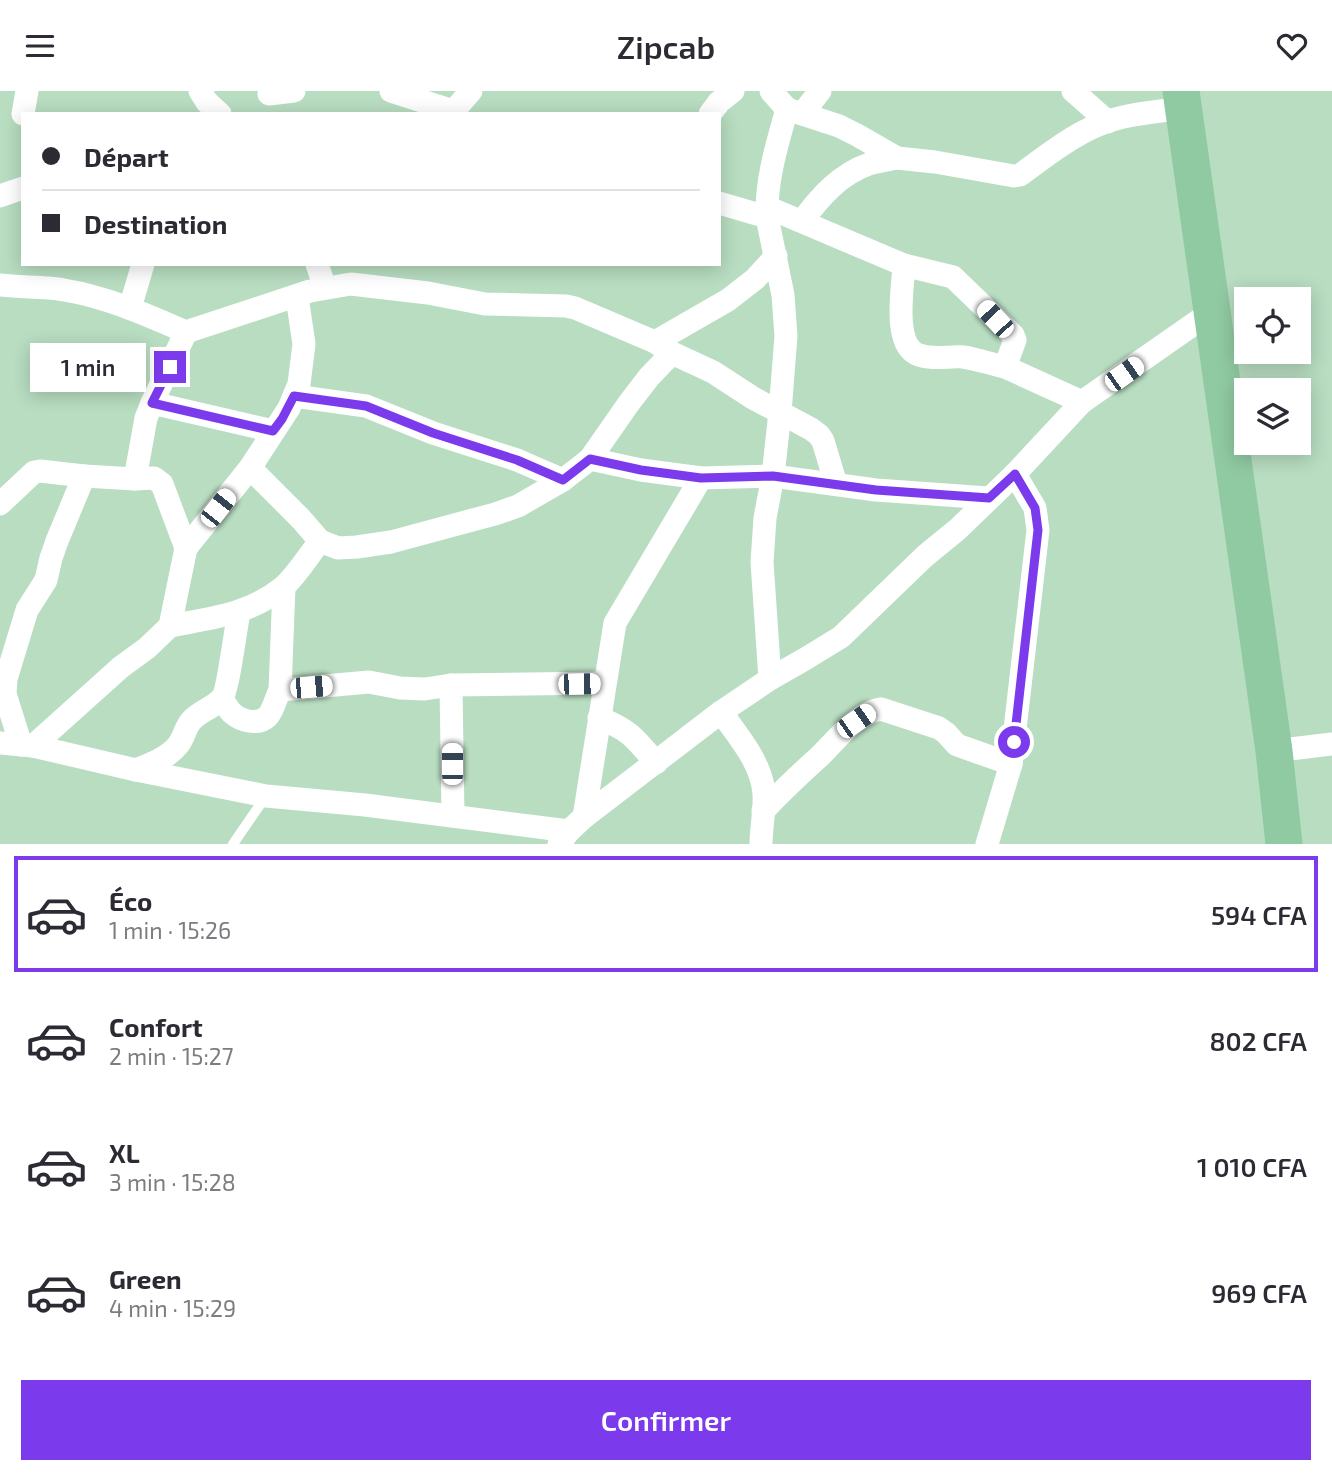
<!DOCTYPE html>
<html lang="fr">
<meta charset="utf-8">
<style>
:root{--surface:#fff;--page:#f7f7f7;--text:#2b2b33;--muted:#7c7c81;--line:#e1e1e2;--accent:#7c3aed}
body{margin:0;font-family:"Exo 2",sans-serif;background:var(--page);color:var(--text);height:100vh;display:flex;flex-direction:column;font-size:26px;white-space:nowrap}
*{box-sizing:border-box;margin:0}
p{font-size:23px;color:var(--muted)}
.icon{flex:none;width:38px;height:38px;fill:none;stroke:currentColor;stroke-width:2;stroke-linecap:round;stroke-linejoin:round}
.map{position:relative;height:753px;overflow:hidden}
.details{display:flex;flex-direction:column;background:var(--surface);flex:1}
.details>*{flex:none}
.banner{position:absolute;left:21px;top:21px;width:700px;height:154px;border-radius:0px;box-shadow:0 4px 18px #0003;display:grid;align-content:center;height:154px;padding:0 21px;background:var(--surface)}
.fabs{position:absolute;left:1234px;top:196px;display:grid;gap:14px}
.fabs a{display:grid;place-items:center;width:77px;height:77px;border-radius:0px;background:var(--surface);box-shadow:0 4px 18px #0003;font-size:35px}
.end{position:absolute;width:32px;height:32px;margin:-16px;border:9px solid #7c3aed;background:#fff;box-shadow:0 0 0 4px #fff}
.from{border-radius:50%}
.bubble{position:absolute;height:49px;border-radius:0px;background:var(--surface);box-shadow:0 4px 18px #0003;font-size:23px;font-weight:600;line-height:49px;text-align:center}
.car{position:absolute;width:21px;height:42px;margin:-21px -10px;border-radius:9px;box-shadow:0 0 5px 2px #0007;background:linear-gradient(#fff 24%,#345 0 40%,#fff 0 76%,#345 0 86%,#fff 0)}
.banner b{display:flex;align-items:center;gap:24px;height:66px;font-size:26px}
.banner b+b{border-top:2px solid var(--line)}
.banner i{width:18px;height:18px;background:var(--text)}
ul{padding:12px 0 0;list-style:none}
li{display:flex;align-items:center;gap:21px;height:116px;margin:0 14px 10px;padding:0 7px;border:4px solid transparent;border-radius:0px}
li div{flex:1}
li b{display:block;font-size:26px}
li em{font-style:normal;font-weight:600}
li.selected{border-color:var(--accent)}
li>.icon{width:63px;height:63px;stroke-width:1.5}
.action{display:flex;gap:14px;margin-top:auto;padding:14px 21px}
.action a{flex:1;height:80px;border-radius:0px;background:var(--accent);color:#fff;font-size:28px;font-weight:600;line-height:80px;text-align:center}
header{display:flex;justify-content:space-between;align-items:center;height:91px;padding:0 21px;background:var(--surface);font-size:32px;font-weight:600}
.map>svg:first-child{display:block}
</style>
<header><svg class="icon" aria-label="menu" viewBox="0 0 24 24"><path d="M4 6h16M4 12h16M4 18h16"/></svg>Zipcab<svg class="icon" aria-label="heart" viewBox="0 0 24 24"><path d="M12 20l-8-8c-3-5 5-10 8-4 3-6 11-1 8 4z"/></svg></header>
<div class="map">
<svg width="1332" height="753" viewBox="0 0 1332 753">
<rect width="100%" height="100%" fill="#b8ddc1"/>
<g fill="none" stroke-linecap="round" stroke-linejoin="round">
<polyline stroke="#fff" stroke-width="10" points="233,753 266,705"/>
<g stroke="#fff" stroke-width="23">
<polyline points="200,0 207,11 220,23"/>
<polyline points="391,0 453,20"/>
<polyline points="1073,0 1108,31"/>
<polyline points="269,3 294,0"/>
<path d="M787 18 839 35 857 44 897 67 935 71 1014 85 1020 84C1043 67 1071 45 1098 34 1124 23 1155 21 1183 17"/>
<polyline points="23,23 27,0"/>
<polyline points="451,23 471,0"/>
<polyline points="710,23 719,11 733,0"/>
<polyline points="802,23 820,0"/>
<polyline points="0,105 23,97"/>
<polyline points="719,112 767,126"/>
<polyline points="767,116 904,174 953,186 1013,244 1015,249 1005,276 1082,311"/>
<path d="M802 130C820 106 840 83 869 73 878 70 888 69 897 67"/>
<polyline points="317,173 325,197"/>
<path d="M904 174C903 196 892 255 919 264 933 269 949 265 963 266 977 268 991 273 1005 276"/>
<path d="M0 194C21 197 43 195 64 199 107 206 147 224 186 241L310 200 351 193 428 202 485 213 566 215 575 217 655 251 672 262 713 281 753 307 811 338 819 344 823 350 836 393"/>
<polyline points="130,217 143,173"/>
<polyline points="655,251 728,209 755,188 776,165"/>
<polyline points="294,305 366,315 433,342 517,369 563,389"/>
<polyline points="152,312 273,340"/>
<polyline points="590,368 641,379 701,387 773,385 876,399 988,407"/>
<polyline points="250,377 301,428 320,450"/>
<polyline points="0,413 34,381 40,380 84,385"/>
<polyline points="186,457 250,377 289,317 299,293 304,253 297,206"/>
<polyline points="284,496 280,599 369,591 400,597 425,598 451,594"/>
<path d="M170 535C211 527 248 524 282 497 295 487 309 464 320 450L338 457 357 456 391 451 495 423 518 415 563 389 590 368 629 312 649 286 672 262"/>
<path d="M770 588 762 471 765 427 773 385 780 321 786 245 783 204 767 126C766 88 777 54 787 18L771 0"/>
<path d="M222 608C225 612 228 618 232 622 241 630 258 635 268 625 273 619 276 607 280 599"/>
<path d="M721 621C738 645 762 672 764 703 765 720 761 737 761 753"/>
<path d="M599 627C630 639 635 647 656 672"/>
<polyline points="0,652 33,655 121,576 147,557 170,535 186,457 162,393 154,387 135,388 146,327 152,312 186,241"/>
<polyline points="21,654 5,603 6,588 27,519 46,489 51,467 57,450 84,385 135,388"/>
<polyline points="33,655 136,679 266,705 365,714 569,740"/>
<polyline points="1274,660 1332,653"/>
<path d="M136 679C150 673 168 667 178 654 184 647 185 637 191 630 199 620 214 617 222 607 228 600 236 535 239 521"/>
<path d="M763 720C782 700 800 683 820 665 836 649 858 621 881 618L939 637 946 642 957 654 1011 673"/>
<polyline points="453,725 451,594 604,592"/>
<polyline points="584,726 615,532 701,387"/>
<polyline points="559,753 569,740 584,726 721,621 770,588 805,568 841,546 925,465 958,438 1015,383 1082,311 1211,221"/>
<polyline points="987,753 1011,673 1038,439 1035,417 1015,383"/>
</g>
<polyline stroke="#90caa2" stroke-width="37" points="1181,0 1274,660 1284,753"/>
</g>
<g fill="none" stroke-linecap="round" stroke-linejoin="round">
<polyline stroke="#7c3aed" stroke-width="9" points="170,276 152,312 273,340 282,328 294,305 366,315 433,342 517,369 563,389 590,368 641,379 701,387 773,385 876,399 989,407 1015,383 1035,417 1038,439 1014,651"/>
</g>
</svg>
<div class="fabs">
<a><svg class="icon" aria-label="locate" viewBox="0 0 24 24"><circle cx="12" cy="12" r="6"/><path d="M12 2v4M12 18v4M2 12h4M18 12h4"/></svg></a>
<a><svg class="icon" aria-label="layers" viewBox="0 0 24 24"><path d="M12 4l9 5-9 5-9-5zM3 14l9 5 9-5"/></svg></a>
</div>
<i class="end from" style="left:1014px;top:651px"></i>
<i class="end" style="left:170px;top:276px"></i>
<div class="bubble" style="left:30px;top:252px;width:116px">1 min</div>
<i class="car" style="left:995px;top:228px;rotate:317deg"></i>
<i class="car" style="left:1124px;top:283px;rotate:55deg"></i>
<i class="car" style="left:218px;top:417px;rotate:38deg"></i>
<i class="car" style="left:579px;top:593px;rotate:89deg"></i>
<i class="car" style="left:311px;top:596px;rotate:85deg"></i>
<i class="car" style="left:856px;top:630px;rotate:55deg"></i>
<i class="car" style="left:452px;top:673px;rotate:0deg"></i>
<div class="banner">
<b><i class="from"></i>Départ</b>
<b><i></i>Destination</b>
</div>
</div>
<section class="details">
<ul>
<li class="selected"><svg class="icon" aria-label="car" viewBox="0 0 24 24"><path d="M5 17H2v-5l4-1 3-4h7l3 4 3 1v5h-3M9 17h6M6 11h13"/><circle cx="7" cy="17" r="2"/><circle cx="17" cy="17" r="2"/></svg><div><b>Éco</b><p>1 min · 15:26</p></div><em>594 CFA</em></li>
<li><svg class="icon" aria-label="car" viewBox="0 0 24 24"><path d="M5 17H2v-5l4-1 3-4h7l3 4 3 1v5h-3M9 17h6M6 11h13"/><circle cx="7" cy="17" r="2"/><circle cx="17" cy="17" r="2"/></svg><div><b>Confort</b><p>2 min · 15:27</p></div><em>802 CFA</em></li>
<li><svg class="icon" aria-label="car" viewBox="0 0 24 24"><path d="M5 17H2v-5l4-1 3-4h7l3 4 3 1v5h-3M9 17h6M6 11h13"/><circle cx="7" cy="17" r="2"/><circle cx="17" cy="17" r="2"/></svg><div><b>XL</b><p>3 min · 15:28</p></div><em>1 010 CFA</em></li>
<li><svg class="icon" aria-label="car" viewBox="0 0 24 24"><path d="M5 17H2v-5l4-1 3-4h7l3 4 3 1v5h-3M9 17h6M6 11h13"/><circle cx="7" cy="17" r="2"/><circle cx="17" cy="17" r="2"/></svg><div><b>Green</b><p>4 min · 15:29</p></div><em>969 CFA</em></li>
</ul>
<div class="action"><a>Confirmer</a></div>
</section>
